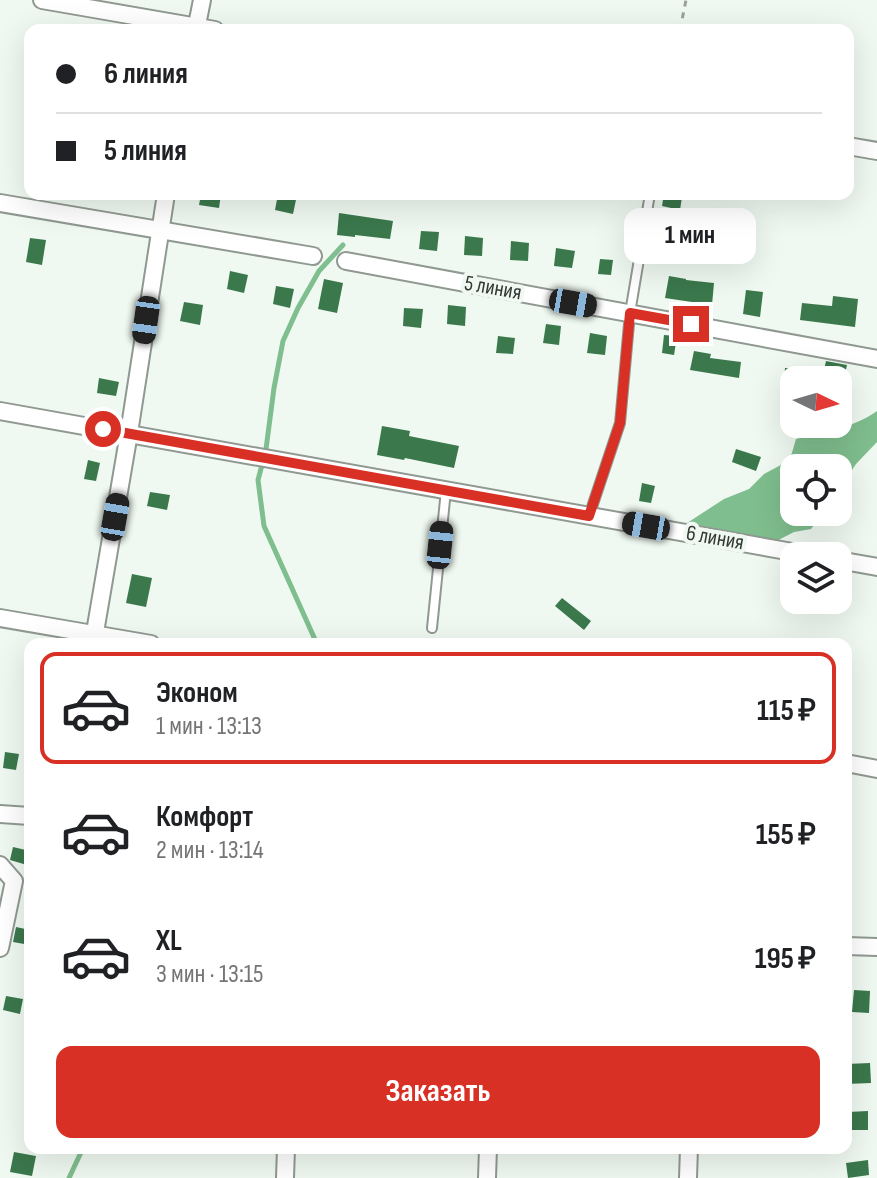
<!DOCTYPE html>
<html lang="ru">
<meta charset="utf-8">
<style>
:root{--surface:#fff;--page:#f6f6f6;--text:#202124;--muted:#757577;--line:#e0e0e0;--accent:#d93025}
body{margin:0;font-family:"Sofia Sans Condensed",sans-serif;background:var(--page);color:var(--text);height:100vh;display:flex;flex-direction:column;font-size:30px;white-space:nowrap}
*{box-sizing:border-box;margin:0}
p{font-size:26px;color:var(--muted)}
.icon{flex:none;width:44px;height:44px;fill:none;stroke:currentColor;stroke-width:2;stroke-linecap:round;stroke-linejoin:round}
.map{position:relative;flex:1;overflow:hidden}
.sheet{position:absolute;left:24px;top:638px;width:828px;height:516px;display:flex;flex-direction:column;background:var(--surface);border-radius:16px;box-shadow:0 8px 32px #0002}
.sheet>*{flex:none}
.top-card{position:absolute;left:24px;top:24px;width:830px;height:176px;border-radius:16px;box-shadow:0 8px 32px #0002;display:grid;align-content:center;height:176px;padding:0 32px;background:var(--surface)}
.needle{width:52px;rotate:95deg}
.tools{position:absolute;left:780px;top:366px;display:grid;gap:16px}
.tools a{display:grid;place-items:center;width:72px;height:72px;border-radius:16px;background:var(--surface);box-shadow:0 8px 32px #0002;font-size:40px}
.end{position:absolute;width:36px;height:36px;margin:-18px;border:10px solid #d93025;background:#fff;box-shadow:0 0 0 4px #fff}
.from{border-radius:50%}
.bubble{position:absolute;height:56px;border-radius:16px;background:var(--surface);box-shadow:0 8px 32px #0002;font-size:26px;font-weight:700;line-height:56px;text-align:center}
.car{position:absolute;width:24px;height:48px;margin:-24px -12px;border-radius:10px;box-shadow:0 0 6px 2px #0007;background:linear-gradient(#222 24%,#8ab4d8 0 40%,#222 0 76%,#8ab4d8 0 86%,#222 0)}
.top-card b{display:flex;align-items:center;gap:28px;height:76px;font-size:30px}
.top-card b+b{border-top:2px solid var(--line)}
.top-card i{width:20px;height:20px;background:var(--text)}
ul{padding:14px 0 0;list-style:none}
li{display:flex;align-items:center;gap:24px;height:112px;margin:0 16px 12px;padding:0 16px;border:4px solid transparent;border-radius:16px}
li div{flex:1}
li b{display:block;font-size:30px}
li em{font-style:normal;font-weight:700}
li.active{border-color:var(--accent)}
li>.icon{width:72px;height:72px;stroke-width:1.5}
.action{display:flex;gap:16px;margin-top:auto;padding:16px 32px}
.action a{flex:1;height:92px;border-radius:16px;background:var(--accent);color:#fff;font-size:32px;font-weight:700;line-height:92px;text-align:center}
.map>svg:first-child{display:block}
</style>
<div class="map">
<svg width="877" height="1178" viewBox="0 0 877 1178">
<rect width="100%" height="100%" fill="#eff9f1"/>
<path fill="#7fbe8e" d="M877 411V442L856 464 838 491V468H794V512H824L811 529 794 532 767 546 684 525 724 499 749 489 764 474 779 466 791 456 796 439C823 432 854 428 877 411Z"/>
<g fill="none" stroke-linecap="round" stroke-linejoin="round">
<g stroke="#7fbe8e" stroke-width="5">
<polyline points="266,449 274,388 283,341 298,308 319,271 343,245"/>
<polyline points="262,465 258,480 264,526 317,644"/>
<polyline points="69,1178 83,1148"/>
</g>
</g>
<g fill="#3b784c">
<polygon points="201,194 221,194 219,208 199,205"/>
<polygon points="278,194 297,195 293,214 275,210"/>
<polygon points="664,194 682,197 680,210 662,206"/>
<polygon points="339,213 393,221 390,239 355,235 355,237 337,235"/>
<polygon points="421,231 439,232 437,251 419,249"/>
<polygon points="465,236 483,238 482,256 464,255"/>
<polygon points="30,238 46,240 42,265 26,262"/>
<polygon points="511,241 529,243 528,261 510,260"/>
<polygon points="556,248 575,251 572,268 554,266"/>
<polygon points="600,259 613,260 611,275 598,274"/>
<polygon points="230,271 248,275 244,293 227,289"/>
<polygon points="669,276 686,279 686,280 714,283 712,305 665,298"/>
<polygon points="324,279 343,283 337,313 318,309"/>
<polygon points="276,286 294,289 290,308 273,304"/>
<polygon points="746,290 763,292 760,317 743,314"/>
<polygon points="833,296 858,299 855,327 800,320 802,303 832,306"/>
<polygon points="184,302 203,305 200,325 180,321"/>
<polygon points="448,305 466,307 465,326 447,324"/>
<polygon points="404,308 423,309 421,328 403,326"/>
<polygon points="546,324 561,326 559,345 543,343"/>
<polygon points="590,333 607,336 605,355 587,353"/>
<polygon points="664,335 677,336 674,355 662,353"/>
<polygon points="498,336 515,338 513,354 496,353"/>
<polygon points="694,351 711,354 710,358 741,362 739,378 690,370"/>
<polygon points="826,361 847,365 845,374 824,370"/>
<polygon points="785,368 799,369 798,380 784,380"/>
<polygon points="99,378 119,382 116,396 97,393"/>
<polygon points="382,426 410,431 409,436 459,446 454,468 405,458 404,460 377,455"/>
<polygon points="736,449 761,457 756,471 732,462"/>
<polygon points="88,460 100,463 96,481 84,479"/>
<polygon points="642,483 655,486 651,503 639,501"/>
<polygon points="150,492 170,495 167,510 147,506"/>
<polygon points="132,574 152,578 146,607 126,603"/>
<polygon points="562,598 591,621 584,630 555,606"/>
<polygon points="5,752 19,754 16,770 3,768"/>
<polygon points="13,847 30,851 27,865 10,860"/>
<polygon points="16,927 30,930 30,945 13,942"/>
<polygon points="854,990 870,991 869,1013 852,1012"/>
<polygon points="6,996 23,999 20,1014 3,1010"/>
<polygon points="870,1063 871,1083 846,1084 846,1064"/>
<polygon points="868,1111 868,1130 848,1130 848,1112"/>
<polygon points="14,1152 36,1156 32,1176 10,1172"/>
<polygon points="868,1160 869,1175 848,1178 846,1163"/>
</g>
<g fill="none" stroke-linecap="round" stroke-linejoin="round">
<g stroke="#909991" stroke-width="12">
<g id="service">
<polyline points="589,516 620,423 630,313 650,194"/>
<polyline points="432,628 446,490"/>
</g>
</g>
<g stroke="#909991" stroke-width="20">
<g id="minor">
<polyline points="42,0 215,30"/>
<polyline points="196,30 202,0"/>
<polyline points="848,146 877,151"/>
<polyline points="0,203 313,256"/>
<polyline points="346,261 877,359"/>
<polyline points="0,411 815,556"/>
<polyline points="838,560 877,567"/>
<polyline points="0,618 151,644"/>
<polyline points="93,644 129,433 166,194"/>
<polyline points="846,763 877,769"/>
<polyline points="0,814 30,816"/>
<polyline points="0,865 14,881 0,948"/>
<polyline points="846,946 877,947"/>
<polyline points="285,1178 286,1148"/>
<polyline points="487,1178 488,1148"/>
<polyline points="688,1178 689,1148"/>
</g>
</g>
<polyline stroke="#9ba29d" stroke-width="3" stroke-dasharray="6 6" stroke-linecap="butt" points="680,30 686,0"/>
<use href="#service" stroke="#fff" stroke-width="8"/>
<use href="#minor" stroke="#fff" stroke-width="16"/>
</g>
<g fill="none" stroke-linecap="round" stroke-linejoin="round">
<polyline stroke="#d93025" stroke-width="10" points="103,429 589,516 620,423 630,313 691,324"/>
</g>
<g text-anchor="middle" dominant-baseline="central" stroke-width="8" stroke-linejoin="round" paint-order="stroke">
<g font-size="22" fill="#353936" stroke="#eff9f1">
<text transform="translate(493 288) rotate(10)">5 линия</text>
<text transform="translate(715 538) rotate(10)">6 линия</text>
</g>
</g>
</svg>
<div class="tools">
<a><svg class="needle" viewBox="-14 -14 28 28"><path d="M0-13l5 13h-10z" fill="#e53935"/><path d="M0 13l5-13h-10z" fill="#757577"/></svg></a>
<a><svg class="icon" aria-label="locate" viewBox="0 0 24 24"><circle cx="12" cy="12" r="6"/><path d="M12 2v4M12 18v4M2 12h4M18 12h4"/></svg></a>
<a><svg class="icon" aria-label="layers" viewBox="0 0 24 24"><path d="M12 4l9 5-9 5-9-5zM3 14l9 5 9-5"/></svg></a>
</div>
<i class="end from" style="left:103px;top:429px"></i>
<i class="end" style="left:691px;top:324px"></i>
<div class="bubble" style="left:624px;top:208px;width:132px">1 мин</div>
<i class="car" style="left:573px;top:303px;rotate:100deg"></i>
<i class="car" style="left:146px;top:320px;rotate:188deg"></i>
<i class="car" style="left:115px;top:517px;rotate:10deg"></i>
<i class="car" style="left:646px;top:526px;rotate:280deg"></i>
<i class="car" style="left:440px;top:545px;rotate:6deg"></i>
<div class="top-card">
<b><i class="from"></i>6 линия</b>
<b><i></i>5 линия</b>
</div>
<section class="sheet">
<ul>
<li class="active"><svg class="icon" aria-label="car" viewBox="0 0 24 24"><path d="M5 17H2v-5l4-1 3-4h7l3 4 3 1v5h-3M9 17h6M6 11h13"/><circle cx="7" cy="17" r="2"/><circle cx="17" cy="17" r="2"/></svg><div><b>Эконом</b><p>1 мин · 13:13</p></div><em>115 ₽</em></li>
<li><svg class="icon" aria-label="car" viewBox="0 0 24 24"><path d="M5 17H2v-5l4-1 3-4h7l3 4 3 1v5h-3M9 17h6M6 11h13"/><circle cx="7" cy="17" r="2"/><circle cx="17" cy="17" r="2"/></svg><div><b>Комфорт</b><p>2 мин · 13:14</p></div><em>155 ₽</em></li>
<li><svg class="icon" aria-label="car" viewBox="0 0 24 24"><path d="M5 17H2v-5l4-1 3-4h7l3 4 3 1v5h-3M9 17h6M6 11h13"/><circle cx="7" cy="17" r="2"/><circle cx="17" cy="17" r="2"/></svg><div><b>XL</b><p>3 мин · 13:15</p></div><em>195 ₽</em></li>
</ul>
<div class="action"><a>Заказать</a></div>
</section>
</div>
